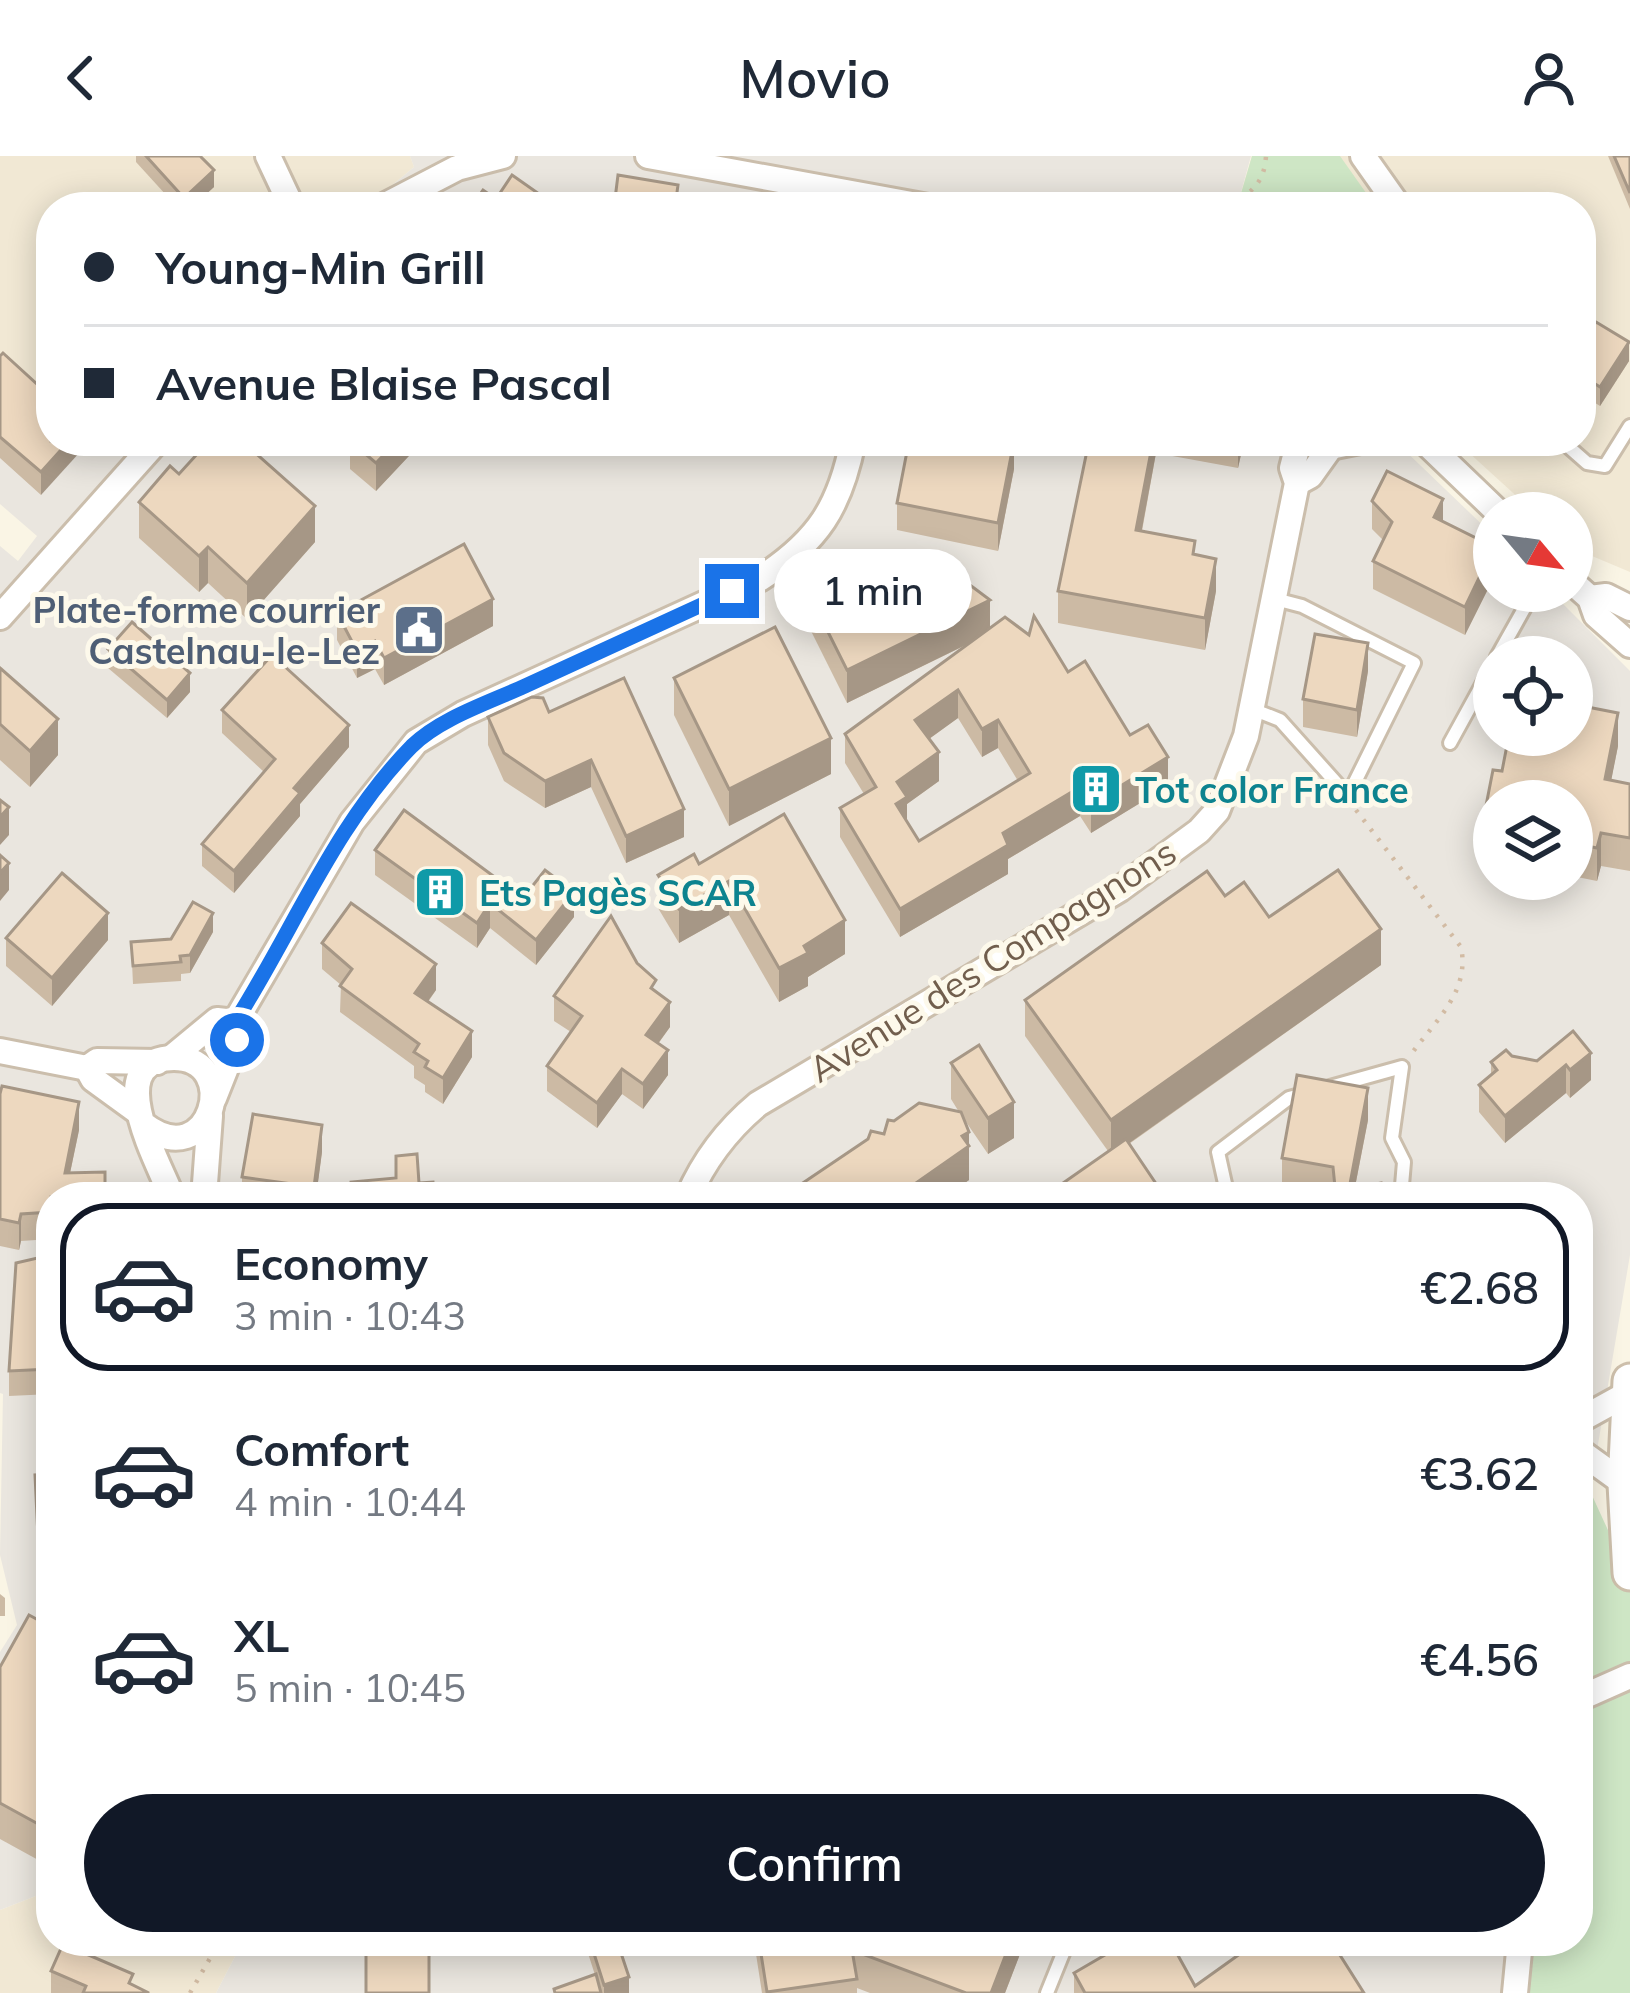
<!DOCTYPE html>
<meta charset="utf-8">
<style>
:root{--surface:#fff;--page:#f2f2f3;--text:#1f2937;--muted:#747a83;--line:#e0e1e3;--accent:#111827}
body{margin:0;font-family:Mulish,sans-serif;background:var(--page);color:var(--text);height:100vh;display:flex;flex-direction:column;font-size:45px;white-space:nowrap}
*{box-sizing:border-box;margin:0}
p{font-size:39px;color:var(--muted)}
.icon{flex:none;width:66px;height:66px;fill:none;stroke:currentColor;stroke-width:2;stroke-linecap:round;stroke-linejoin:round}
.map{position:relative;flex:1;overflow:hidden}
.side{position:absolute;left:36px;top:1026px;width:1557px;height:774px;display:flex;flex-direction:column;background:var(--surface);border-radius:48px;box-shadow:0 6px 30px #0003}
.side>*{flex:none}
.hud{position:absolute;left:36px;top:36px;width:1560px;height:264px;border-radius:48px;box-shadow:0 6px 30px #0003;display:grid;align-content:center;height:264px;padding:0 48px;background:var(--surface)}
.needle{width:78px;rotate:119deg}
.tools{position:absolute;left:1473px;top:336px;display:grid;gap:24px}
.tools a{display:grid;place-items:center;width:120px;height:120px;border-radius:50%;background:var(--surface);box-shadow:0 6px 30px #0003;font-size:60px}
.end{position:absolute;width:54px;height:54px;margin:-27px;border:15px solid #1a73e8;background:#fff;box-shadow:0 0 0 6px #fff}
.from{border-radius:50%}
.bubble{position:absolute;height:84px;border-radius:42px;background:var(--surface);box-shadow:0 6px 30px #0003;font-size:39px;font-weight:600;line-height:84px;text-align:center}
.hud b{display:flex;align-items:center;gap:42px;height:114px;font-size:45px}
.hud b+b{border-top:3px solid var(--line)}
.hud i{width:30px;height:30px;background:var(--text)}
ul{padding:21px 0 0;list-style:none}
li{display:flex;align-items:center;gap:36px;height:168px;margin:0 24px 18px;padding:0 24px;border:6px solid transparent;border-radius:48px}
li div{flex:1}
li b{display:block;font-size:45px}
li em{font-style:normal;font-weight:600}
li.on{border-color:var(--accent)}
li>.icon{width:108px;height:108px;stroke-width:1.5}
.button{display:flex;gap:24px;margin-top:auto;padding:24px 48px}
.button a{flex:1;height:138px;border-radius:72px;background:var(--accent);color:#fff;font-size:48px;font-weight:600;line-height:138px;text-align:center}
header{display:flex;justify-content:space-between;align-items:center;height:156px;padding:0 48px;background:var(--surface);font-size:54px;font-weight:600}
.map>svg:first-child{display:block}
</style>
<header><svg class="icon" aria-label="back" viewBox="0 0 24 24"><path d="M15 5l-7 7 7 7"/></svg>Movio<svg class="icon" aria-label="person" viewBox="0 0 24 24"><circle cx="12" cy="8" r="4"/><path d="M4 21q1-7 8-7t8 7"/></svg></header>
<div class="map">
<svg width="1630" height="1837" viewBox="0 0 1630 1837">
<rect width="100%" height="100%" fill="#faf5e5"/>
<g fill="#f1e8d4">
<polygon points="0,0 410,0 414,11 366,51 51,51 51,234 0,289"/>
<polygon points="1252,0 1630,0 1630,416 1573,392 1572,357 1535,357 1456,285 1581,285 1581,51 1237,51"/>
<polygon points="51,1734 51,1785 243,1785 216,1837 0,1837 0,1754"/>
</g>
<g fill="#eae6df" fill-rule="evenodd">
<polygon points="410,0 1251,0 1237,51 366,51 414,11"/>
<path d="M51 285H1395L1494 380V435H1550L1630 515V1099L1578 1407V1041H51V1734L0 1754V1496L17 1469 0 1399 3 1238 0 1237V390L18 405 37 380 0 348V289ZM1494 501H1572V579H1494ZM1494 645H1572V723H1494Z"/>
<polygon points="243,1785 1515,1785 1507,1837 216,1837"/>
</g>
<g fill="#cee6c5">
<polygon points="1252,0 1340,0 1376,51 1237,51"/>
<polygon points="1590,1335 1630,1422 1630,1837 1507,1837 1515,1785 1578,1785 1578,1407"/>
</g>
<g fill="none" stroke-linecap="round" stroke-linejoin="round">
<g stroke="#cbbeac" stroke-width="18">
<g id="lane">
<polyline points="1562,285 1587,307 1605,310 1630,270"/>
<polyline points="1497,501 1534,435"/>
<polyline points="1252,553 1280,564 1348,640 1414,507 1302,450 1275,443"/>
<polyline points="1450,587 1494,507"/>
<polyline points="1330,931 1402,911 1392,982 1404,1006 1401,1041"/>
<polyline points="1228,1041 1218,996 1289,942 1304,938"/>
<polyline points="1047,1837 1068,1785"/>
</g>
</g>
<g stroke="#cbbeac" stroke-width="30">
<g id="street">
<polyline points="268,0 292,51"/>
<polyline points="648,0 928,51"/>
<polyline points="1363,0 1399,51"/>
<polyline points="382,51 457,12 503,0"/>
<polyline points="1424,285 1499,357"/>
<polyline points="1330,291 1360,285"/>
<polyline points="1297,327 1310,320 1335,285"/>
<polyline points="1572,426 1590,442 1596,459 1630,489"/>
<polyline points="1590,442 1606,440 1630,452"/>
<polyline points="0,461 157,285"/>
<polyline points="0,895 87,912 97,905 157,906"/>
<polyline points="171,902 217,864 235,866"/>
<polyline points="87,912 93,923 137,955"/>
<path d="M214 942 237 884 235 866 352 666 416 586 463 558 761 422C818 385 840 351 853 285"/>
<path d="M143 968C211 1021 243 902 174 902 99 903 159 1007 172 1041"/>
<polyline points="204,1041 210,960"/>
<path d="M688 1041C704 1004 728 973 758 948L1120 733 1199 675 1217 655 1246 580 1297 327 1292 312 1299 285"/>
<polyline points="1578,1265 1627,1238"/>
<polyline points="1578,1294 1625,1328"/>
<polyline points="1578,1543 1630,1520"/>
<polyline points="1515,1837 1520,1785"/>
</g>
</g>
<g stroke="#cdbfab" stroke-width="39">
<polyline id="secondary" points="1630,1225 1625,1328 1630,1417"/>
</g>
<g stroke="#d2bba3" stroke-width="4.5" stroke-dasharray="3 9" stroke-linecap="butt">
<path d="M1232 51C1251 34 1264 29 1266 0"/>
<path d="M1356 654 1461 791C1470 835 1437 863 1412 897"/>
<polyline points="190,1837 220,1785"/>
</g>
<use href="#lane" stroke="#fff" stroke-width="12"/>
<use href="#street" stroke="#fff" stroke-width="24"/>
<use href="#secondary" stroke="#fff" stroke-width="33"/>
</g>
<g fill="#ccbaa4" fill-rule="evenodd">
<polygon points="136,0 200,0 214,31 192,51 177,51 136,6"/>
<polygon points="1608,0 1630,0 1630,53"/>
<polygon points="51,165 51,204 43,196 43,174"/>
<polygon points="1581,189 1629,205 1600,250 1581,238"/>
<polygon points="0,200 37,228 51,212 41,339 0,302"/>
<polygon points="350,285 423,285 376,335 350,313"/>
<polygon points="666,285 747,285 668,298"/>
<polygon points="1089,285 1244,285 1238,312 1156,297 1142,375 1195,398 1216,435 1205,494 1058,467 1058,435"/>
<polygon points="1014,313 998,395 897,374 897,347"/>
<polygon points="179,318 315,386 247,463 208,427 199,436 139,382 139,346"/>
<polygon points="1372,345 1443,365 1494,391 1494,421 1465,479 1373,433 1373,405 1383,384 1372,373"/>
<path d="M809 438 887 440 933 444 990 472 1068 516 1130 579 1168 630 1091 677 1080 660 1008 703V718L900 781 840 681V652L864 638 845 607V578L970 487 847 547 809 471ZM958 562 982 601 998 592 1018 625 919 685 907 666V648L939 625 929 583Z"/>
<polygon points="337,457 493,470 384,529 375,513 357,522 337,484"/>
<polygon points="108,493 190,536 167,562 108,512"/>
<polygon points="0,512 58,599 30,631 0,604"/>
<polygon points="1368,515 1357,581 1303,571 1303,543"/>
<polygon points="674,522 831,618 729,670 674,559"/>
<polygon points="1572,548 1618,557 1618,590 1611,624 1630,628 1630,715 1601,710 1597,725 1572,720 1572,645 1494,645 1494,705 1482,703 1482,670 1493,614 1502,615 1509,579 1572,579"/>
<polygon points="222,554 349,591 300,648 300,660 234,737 202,710 202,688 264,616 222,577"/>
<polygon points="549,556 684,681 626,707 591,631 545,652 504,625 488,589 488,561"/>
<polygon points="375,694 523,742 574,761 536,809 490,772 477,792 375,719"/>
<polygon points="699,708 845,798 808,821 808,830 779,846 729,759 679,787 658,752 658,719"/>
<polygon points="1225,740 1381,809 1129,988 1108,995 1025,880 1025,844"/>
<polygon points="213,776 190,817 181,818 181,825 133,828 131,786 171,783"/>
<polygon points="6,782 108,784 52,850 6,810"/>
<polygon points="322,787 436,834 428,846 472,901 443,948 425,936 425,929 414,922 414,910 340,856 341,829 322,813"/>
<polygon points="637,807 656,836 670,871 658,888 668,919 643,953 622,938 597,972 547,935 547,910 571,876 554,865 554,840"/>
<polygon points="1573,875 1591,924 1570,942 1566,937 1505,987 1479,956 1479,929 1491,918 1491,906 1512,900 1537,905"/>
<polygon points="951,907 1014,982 988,998 964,963 969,976 969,1024 945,1041 785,1041 785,1039 884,978 894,965 959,956 951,943"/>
<polygon points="0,938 79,974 70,1017 51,1041 51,1083 21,1085 19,1094 0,1090"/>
<polygon points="1368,964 1355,1031 1382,1041 1327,1041 1282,1033 1282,1002"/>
<polygon points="322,996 316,1041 242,1041 242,1021"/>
<polygon points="51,1118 51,1238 9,1240 9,1215"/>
<polygon points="51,1318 51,1457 40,1458 35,1319"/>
<polygon points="0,1438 5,1442 5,1460 0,1460"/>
<polygon points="51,1471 51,1711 0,1683 0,1511"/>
<polygon points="586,1785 617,1785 629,1837 554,1837 554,1833 595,1819 586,1791"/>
<polygon points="754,1785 1025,1785 1005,1837 870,1837 857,1832 857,1837 762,1837"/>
<polygon points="51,1815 133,1829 150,1837 51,1837"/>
<polygon points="1074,1817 1195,1830 1364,1837 1074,1837"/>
</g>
<g fill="#a69786">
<polygon points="214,14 214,31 192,51 184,51 184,42"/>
<polygon points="1629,186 1629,205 1600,250 1600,231"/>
<polygon points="69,285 90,285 41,339 41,316"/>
<polygon points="397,285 423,285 376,335 376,307"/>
<polygon points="1014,285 1014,313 998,395 998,367"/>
<polygon points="1153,285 1156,285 1156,297 1136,405 1136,374"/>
<polygon points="1238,285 1244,285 1238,312"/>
<polygon points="1443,343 1443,371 1434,361"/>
<polygon points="315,350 315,386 247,463 247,427"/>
<polygon points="208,391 208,427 199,436 199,400"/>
<polygon points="1494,394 1494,421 1465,479 1465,451"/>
<polygon points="1216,403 1216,435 1205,494 1205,462"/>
<polygon points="493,443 493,470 384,529 384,502"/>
<polygon points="990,444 990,477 847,547 847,514"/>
<polygon points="375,485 375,513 357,522 357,495"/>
<polygon points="1368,487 1368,515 1357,581 1357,554"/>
<polygon points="190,517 190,536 167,562 167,544"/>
<polygon points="958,534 958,562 915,593 915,564"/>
<polygon points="1618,557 1618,590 1605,656 1605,623"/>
<polygon points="58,563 58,599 30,631 30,595"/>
<polygon points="998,564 998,592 982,601 982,573"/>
<polygon points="349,569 349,591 300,648 300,660 234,737 234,715 294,632"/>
<polygon points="831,582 831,618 729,670 729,633"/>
<polygon points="939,596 939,625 907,648 907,669 896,676 897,626"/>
<polygon points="1168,601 1168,630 1091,677 1091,648"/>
<polygon points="591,604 591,631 545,652 545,625"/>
<polygon points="1080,631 1080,660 1008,703 1008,718 900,781 900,753 1003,677"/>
<polygon points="9,651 9,679 0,689 0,661"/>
<polygon points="684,653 684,681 626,707 626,680"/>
<polygon points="1601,677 1601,710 1597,725 1597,692"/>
<polygon points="9,707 9,734 0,745 0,717"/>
<polygon points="729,725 729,759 679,787 679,753"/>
<polygon points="574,736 574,761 536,809 536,784"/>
<polygon points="490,747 490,772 477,792 477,767"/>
<polygon points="108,757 108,784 52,850 52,822"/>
<polygon points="213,757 213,776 190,817 190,799"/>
<polygon points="845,764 845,798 808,821 808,830 779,846 779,812 804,790"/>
<polygon points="1381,773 1381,809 1111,1000 1111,964"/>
<polygon points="436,808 436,834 415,863 415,837"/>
<polygon points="670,846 670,871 646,904 646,879"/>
<polygon points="472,875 472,901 443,948 443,922"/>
<polygon points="668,894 668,919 643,953 643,928"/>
<polygon points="1591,897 1591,924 1570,942 1570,914"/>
<polygon points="1566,909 1566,937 1505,987 1505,960"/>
<polygon points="622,913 622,938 597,972 597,947"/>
<polygon points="1368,932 1368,964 1353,1041 1349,1033"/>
<polygon points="79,946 79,974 65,1041 65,1017"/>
<polygon points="1014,946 1014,982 988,998 988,962"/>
<polygon points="322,969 322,996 316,1041 314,1041"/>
<polygon points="969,976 969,1024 945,1041 896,1041"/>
<polygon points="21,1058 21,1085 19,1094 19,1067"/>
<polygon points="1011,1785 1025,1785 1005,1837 991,1837"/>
<polygon points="629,1821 629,1837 604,1837 604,1829"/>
</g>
<g fill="#edd8bf" stroke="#a69786" stroke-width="3" fill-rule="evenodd">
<polygon points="146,0 200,0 214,14 184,42"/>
<polygon points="1614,0 1630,0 1630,37"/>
<polygon points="512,19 549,45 587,38 589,51 471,51 483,34 496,43"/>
<polygon points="618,19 678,29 675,51 614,51"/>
<polygon points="755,39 767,47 768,51 738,51"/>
<polygon points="51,165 51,181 43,174"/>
<polygon points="1596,166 1629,186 1600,231 1581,219 1581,189"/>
<polygon points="3,197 37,228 51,212 51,285 69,285 41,316 0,281 0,200"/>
<polygon points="209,285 242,285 315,350 247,427 208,391 199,400 139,346 170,310 179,318"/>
<polygon points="350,285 397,285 376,307"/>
<polygon points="909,285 1014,285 998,367 897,347"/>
<polygon points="1089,285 1153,285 1136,374 1195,385 1193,398 1216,403 1205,462 1058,435"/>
<polygon points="1387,315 1443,343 1434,361 1494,391 1465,451 1373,405 1392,366 1372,345"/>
<polygon points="464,388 493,443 384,502 375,485 357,495 337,457"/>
<polygon points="870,407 887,440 922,423 933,444 966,426 990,444 847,514 809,438"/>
<path d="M1034 460 1068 516 1085 505 1130 579 1148 569 1168 601 1091 648 1080 631 1003 677 1008 689 900 753 840 652 876 631 845 578 1005 461 1029 479ZM958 534 982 573 998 564 1030 617 919 685 896 648 907 641 897 626 939 596 915 564Z"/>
<polygon points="132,466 190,517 167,544 108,493"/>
<polygon points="775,471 831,582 729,633 674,522"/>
<polygon points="1315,478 1368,487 1357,554 1303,543"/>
<polygon points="272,499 349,569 294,632 300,637 234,715 202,688 275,603 222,554"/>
<polygon points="0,512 58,563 30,595 0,568"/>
<polygon points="624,522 684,653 626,680 591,604 545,625 504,597 488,561 532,541 543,542 549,556"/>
<polygon points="1572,548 1618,557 1605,623 1630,628 1630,682 1601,677 1597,692 1572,687 1572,645 1494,645 1494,672 1482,670 1493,614 1502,615 1509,579 1572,579"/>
<polygon points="0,644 9,651 0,661"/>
<polygon points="404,654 523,742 545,714 574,736 536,784 490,747 477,767 375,694"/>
<polygon points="784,658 845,764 804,790 808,797 779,812 729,725 679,753 658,719 694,698 699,708"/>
<polygon points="0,699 9,707 0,717"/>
<polygon points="1338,714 1381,773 1111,964 1025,844 1207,715 1225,740 1244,726 1269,761"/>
<polygon points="62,717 108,757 52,822 6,782"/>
<polygon points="193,746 213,757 190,799 180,800 181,806 133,810 131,786 171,783"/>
<polygon points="351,747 436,808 415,837 472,875 443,922 425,911 428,905 414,896 419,888 340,830 352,813 322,787"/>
<polygon points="611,760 637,807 656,824 651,832 670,846 646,879 668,894 643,928 622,913 597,947 547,910 582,860 554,840"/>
<polygon points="1573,875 1591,897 1570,914 1566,909 1505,960 1479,929 1497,914 1491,906 1506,894 1512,900 1537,905"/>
<polygon points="979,889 1014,946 988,962 951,907"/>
<polygon points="1297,919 1368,932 1349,1033 1381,1027 1382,1041 1336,1041 1333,1011 1282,1002"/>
<polygon points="2,930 79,946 65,1017 105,1016 105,1041 51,1041 51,1056 21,1058 19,1067 0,1063 0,938"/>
<polygon points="919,947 961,956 969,976 962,980 969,990 896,1041 786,1041 785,1039 868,983 871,975 884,978 888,964 894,965"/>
<polygon points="253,958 322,969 314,1031 242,1021"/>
<polygon points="1126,983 1165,1041 1043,1041"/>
<polygon points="417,998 419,1027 433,1026 434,1041 351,1041 351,1026 396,1022 396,1000"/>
<polygon points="46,1100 47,1119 51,1118 51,1213 9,1215 16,1107"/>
<polygon points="51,1318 51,1421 40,1422 35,1319"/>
<polygon points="29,1459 51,1471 51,1675 0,1647 0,1511"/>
<rect x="366" y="1785" width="63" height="52"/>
<polygon points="590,1785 617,1785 629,1821 604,1829"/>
<polygon points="759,1785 1011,1785 991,1837 966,1837 852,1794 857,1823 767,1836"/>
<polygon points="1129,1785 1170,1785 1195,1830 1258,1785 1331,1785 1364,1837 1085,1837 1074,1817"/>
<polygon points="63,1788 133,1818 129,1827 149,1837 83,1837 86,1830 51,1815"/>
<polygon points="596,1818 601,1837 555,1837 554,1833"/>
</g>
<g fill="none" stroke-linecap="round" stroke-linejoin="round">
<path stroke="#1a73e8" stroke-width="15" d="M237 884 235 866C293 775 335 668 412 590 441 562 488 547 525 530 594 498 663 467 732 435"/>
</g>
<defs>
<g id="civic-square" transform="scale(2.7)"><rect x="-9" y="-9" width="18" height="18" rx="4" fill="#5c6f8a" stroke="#fdf9eb"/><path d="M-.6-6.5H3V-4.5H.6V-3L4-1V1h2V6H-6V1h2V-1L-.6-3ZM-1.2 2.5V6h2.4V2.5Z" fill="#fff"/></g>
<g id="building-square" transform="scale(2.7)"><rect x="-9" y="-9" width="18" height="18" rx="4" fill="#0f9aa8" stroke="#fdf9eb"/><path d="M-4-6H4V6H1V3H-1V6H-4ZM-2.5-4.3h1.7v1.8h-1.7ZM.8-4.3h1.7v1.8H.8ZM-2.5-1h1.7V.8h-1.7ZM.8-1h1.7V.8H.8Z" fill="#fff"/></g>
</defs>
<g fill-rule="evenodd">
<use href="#civic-square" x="419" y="474"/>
<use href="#building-square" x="1096" y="633"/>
<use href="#building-square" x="440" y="736"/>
</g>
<g text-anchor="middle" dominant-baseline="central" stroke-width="10" stroke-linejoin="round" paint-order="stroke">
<g font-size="36" font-weight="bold" fill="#4e5e75" stroke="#fdf9eb" text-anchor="end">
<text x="380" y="453">Plate-forme courrier<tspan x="380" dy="41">Castelnau-le-Lez</tspan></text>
</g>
<g font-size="36" font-weight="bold" fill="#0d838f" stroke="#fdf9eb" text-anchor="start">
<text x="1135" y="633">Tot color France</text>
<text x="479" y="736">Ets Pagès SCAR</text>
</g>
<g font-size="36" fill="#715e4d" stroke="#fdf9eb">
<text transform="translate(992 804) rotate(-32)">Avenue des Compagnons</text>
</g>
</g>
</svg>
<div class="tools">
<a><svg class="needle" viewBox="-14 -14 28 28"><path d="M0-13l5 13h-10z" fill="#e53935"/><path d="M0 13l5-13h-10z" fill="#747a83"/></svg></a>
<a><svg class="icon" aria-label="locate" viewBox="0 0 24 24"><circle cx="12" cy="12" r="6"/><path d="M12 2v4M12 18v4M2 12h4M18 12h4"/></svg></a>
<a><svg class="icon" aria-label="layers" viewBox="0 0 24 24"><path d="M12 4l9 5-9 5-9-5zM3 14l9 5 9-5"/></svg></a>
</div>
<i class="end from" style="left:237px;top:884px"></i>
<i class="end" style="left:732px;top:435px"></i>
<div class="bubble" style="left:774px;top:393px;width:198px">1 min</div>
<div class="hud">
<b><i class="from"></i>Young-Min Grill</b>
<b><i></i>Avenue Blaise Pascal</b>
</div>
<section class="side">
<ul>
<li class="on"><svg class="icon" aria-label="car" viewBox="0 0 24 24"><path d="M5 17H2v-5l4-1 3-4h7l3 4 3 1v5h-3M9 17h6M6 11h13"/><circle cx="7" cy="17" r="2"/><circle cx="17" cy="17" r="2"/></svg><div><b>Economy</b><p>3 min · 10:43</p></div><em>€2.68</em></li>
<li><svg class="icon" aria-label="car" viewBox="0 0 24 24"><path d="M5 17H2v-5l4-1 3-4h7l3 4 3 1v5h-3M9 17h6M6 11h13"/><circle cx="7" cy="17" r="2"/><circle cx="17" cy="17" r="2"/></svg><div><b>Comfort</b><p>4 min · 10:44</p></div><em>€3.62</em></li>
<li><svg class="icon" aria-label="car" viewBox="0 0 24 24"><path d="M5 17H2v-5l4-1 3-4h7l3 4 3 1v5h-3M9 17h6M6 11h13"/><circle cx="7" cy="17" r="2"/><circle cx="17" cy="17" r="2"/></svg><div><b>XL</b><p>5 min · 10:45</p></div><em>€4.56</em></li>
</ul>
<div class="button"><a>Confirm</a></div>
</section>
</div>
